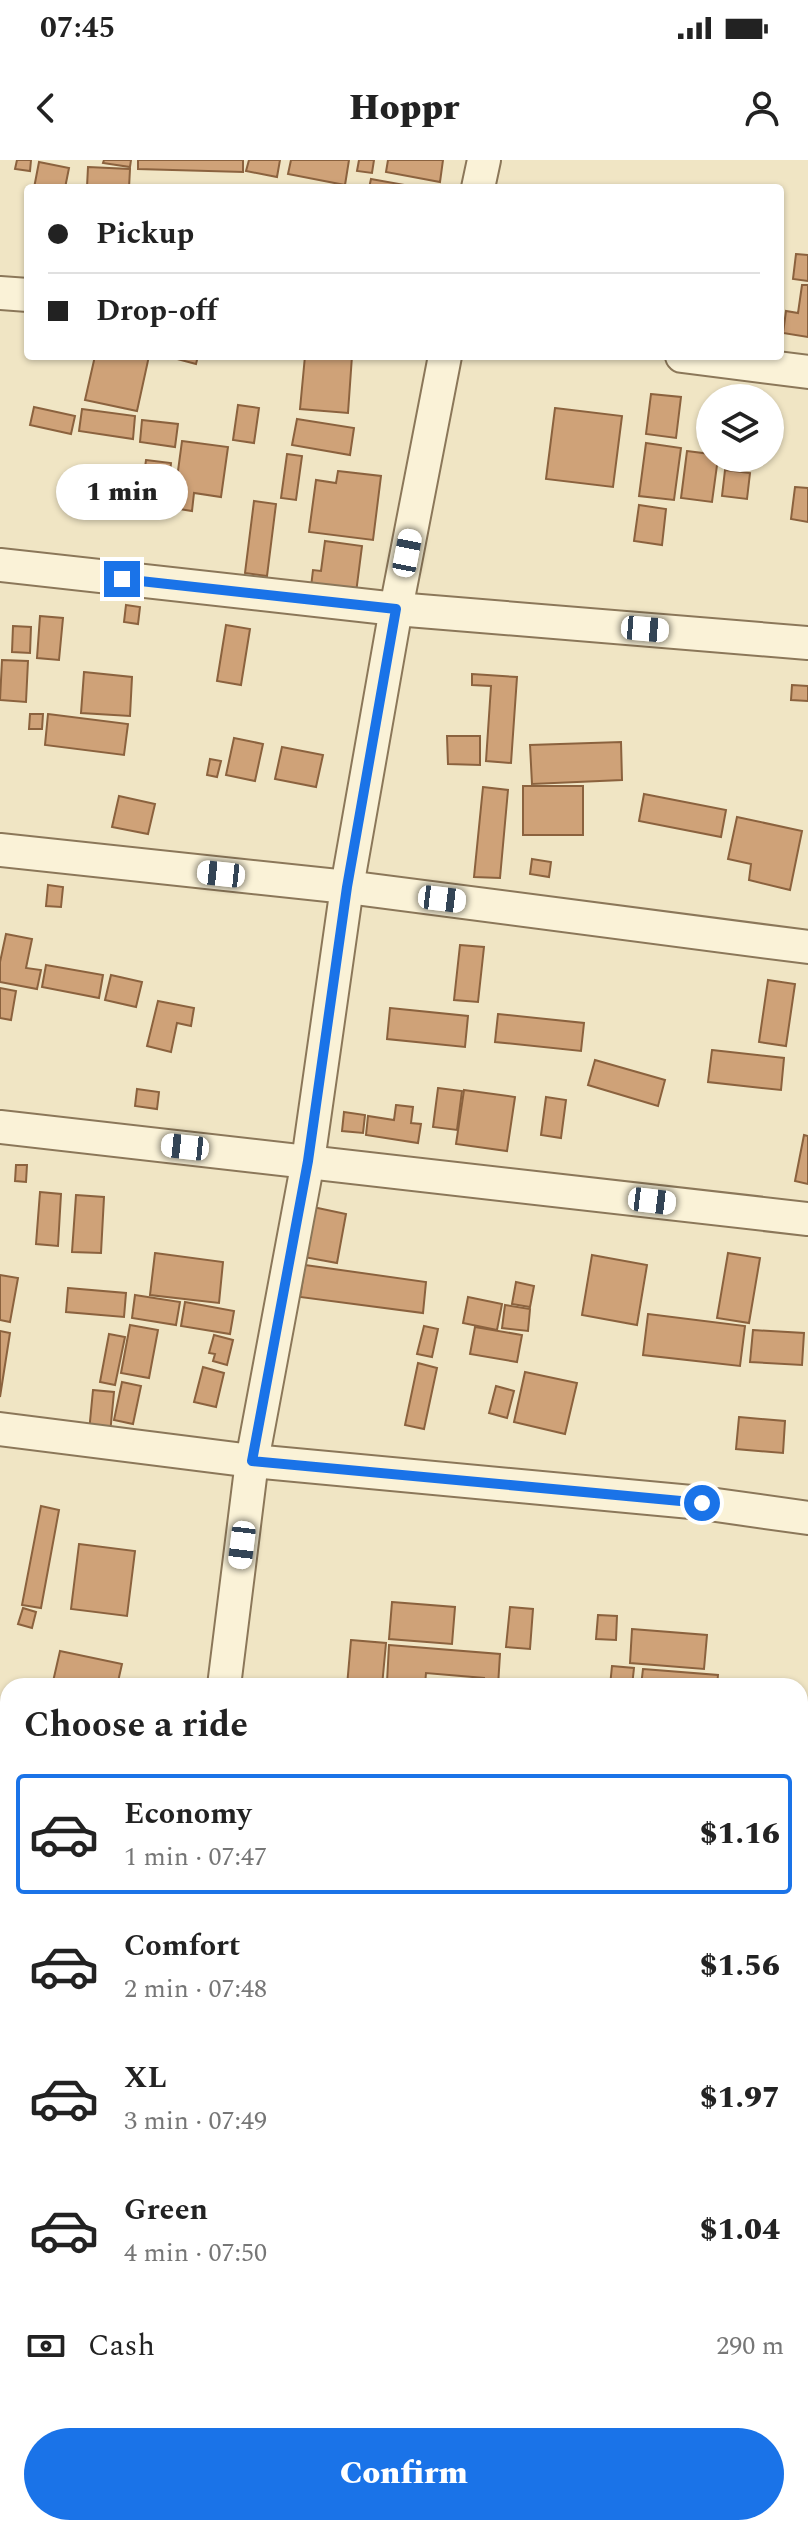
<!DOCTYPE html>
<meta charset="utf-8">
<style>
:root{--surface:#fff;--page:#f6f6f6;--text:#222;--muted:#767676;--line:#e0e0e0;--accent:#1a73e8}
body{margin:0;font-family:Spectral,serif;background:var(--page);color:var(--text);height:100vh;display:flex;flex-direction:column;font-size:30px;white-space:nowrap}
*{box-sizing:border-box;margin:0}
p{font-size:26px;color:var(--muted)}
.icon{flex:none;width:44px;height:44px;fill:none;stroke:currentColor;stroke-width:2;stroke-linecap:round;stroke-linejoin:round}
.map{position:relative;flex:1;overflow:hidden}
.details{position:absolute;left:0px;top:1518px;width:808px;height:858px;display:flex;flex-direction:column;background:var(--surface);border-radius:24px 24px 0 0;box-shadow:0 2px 6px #0004}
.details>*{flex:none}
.guide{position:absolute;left:24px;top:24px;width:760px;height:176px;border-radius:8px;box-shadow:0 2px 6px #0004;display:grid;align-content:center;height:176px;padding:0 24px;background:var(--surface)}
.buttons{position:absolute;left:696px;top:224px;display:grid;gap:16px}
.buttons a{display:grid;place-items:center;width:88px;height:88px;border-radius:50%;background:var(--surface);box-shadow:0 2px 6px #0004;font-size:40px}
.end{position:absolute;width:36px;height:36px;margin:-18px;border:10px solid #1a73e8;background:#fff;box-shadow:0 0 0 4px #fff}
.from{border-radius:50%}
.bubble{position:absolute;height:56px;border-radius:28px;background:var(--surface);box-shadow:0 2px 6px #0004;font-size:26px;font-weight:800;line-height:56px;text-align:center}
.car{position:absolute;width:24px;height:48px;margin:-24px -12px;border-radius:10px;box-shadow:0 0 6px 2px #0007;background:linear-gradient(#fff 24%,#345 0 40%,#fff 0 76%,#345 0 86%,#fff 0)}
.guide b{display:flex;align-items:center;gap:28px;height:76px;font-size:30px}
.guide b+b{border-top:2px solid var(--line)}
.guide i{width:20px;height:20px;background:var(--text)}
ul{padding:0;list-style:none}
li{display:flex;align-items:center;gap:24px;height:120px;margin:0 16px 12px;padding:0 8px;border:4px solid transparent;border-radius:8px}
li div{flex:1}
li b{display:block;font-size:30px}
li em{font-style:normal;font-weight:800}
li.on{border-color:var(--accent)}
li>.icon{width:72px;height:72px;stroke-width:1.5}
h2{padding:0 24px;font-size:36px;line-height:96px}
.pay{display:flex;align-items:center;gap:20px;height:88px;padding:0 24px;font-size:30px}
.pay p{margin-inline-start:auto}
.button{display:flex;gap:16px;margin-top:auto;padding:16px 24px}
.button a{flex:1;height:92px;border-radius:48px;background:var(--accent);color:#fff;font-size:32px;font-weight:800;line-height:92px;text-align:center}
.status{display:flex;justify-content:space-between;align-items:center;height:56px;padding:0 40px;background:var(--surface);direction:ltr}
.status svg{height:22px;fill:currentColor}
header{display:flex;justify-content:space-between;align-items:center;height:104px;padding:0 24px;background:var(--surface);font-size:36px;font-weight:800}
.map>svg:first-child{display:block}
</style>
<div class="status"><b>07:45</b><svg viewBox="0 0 49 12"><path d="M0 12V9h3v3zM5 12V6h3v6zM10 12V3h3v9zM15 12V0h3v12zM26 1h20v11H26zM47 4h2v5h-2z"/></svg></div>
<header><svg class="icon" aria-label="back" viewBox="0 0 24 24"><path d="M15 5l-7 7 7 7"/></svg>Hoppr<svg class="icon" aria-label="person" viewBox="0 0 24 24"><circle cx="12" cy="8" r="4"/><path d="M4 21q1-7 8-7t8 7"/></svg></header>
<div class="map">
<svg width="808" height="2375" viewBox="0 0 808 2375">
<rect width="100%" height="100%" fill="#f0e5c4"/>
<g fill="#cfa278" stroke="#8b623e" stroke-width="2">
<polygon points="17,0 31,0 30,11 15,9"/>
<polygon points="104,0 131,0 130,7 103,3"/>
<polygon points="138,0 243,0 243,12 138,9"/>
<polygon points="249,0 280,0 277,17 246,11"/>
<polygon points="291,0 349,0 345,25 288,14"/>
<polygon points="359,0 374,0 372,13 357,11"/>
<polygon points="388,0 443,0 440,22 386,12"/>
<polygon points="39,2 69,8 65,28 34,28"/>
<polygon points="88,7 130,9 129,28 87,27"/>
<polygon points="371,19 416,27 416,28 369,28"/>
<polygon points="796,94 808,95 808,121 793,119"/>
<polygon points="802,125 808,125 808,177 783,173 786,151 798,153"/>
<polygon points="95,196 149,196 137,251 85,240"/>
<polygon points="166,196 198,196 196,204"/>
<polygon points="305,196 352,196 348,253 300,249"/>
<polygon points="651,234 681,237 676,278 646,274"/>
<polygon points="238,245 259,248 254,283 233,280"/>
<polygon points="34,247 75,256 71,274 30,265"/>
<polygon points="555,248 622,256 613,327 546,319"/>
<polygon points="82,249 135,256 133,279 79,271"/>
<polygon points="297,259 354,268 350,295 292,285"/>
<polygon points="142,260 178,264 175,287 140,282"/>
<polygon points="182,281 228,287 221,337 194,333 192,351 173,348"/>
<polygon points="646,283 681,288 674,340 639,336"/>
<polygon points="687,291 710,294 710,298 718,298 712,342 681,338"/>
<polygon points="287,294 302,296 296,340 281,338"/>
<polygon points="146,300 171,303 166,347 140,344"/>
<polygon points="725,310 750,313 747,339 722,336"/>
<polygon points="338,311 381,316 373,380 309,372 316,320 336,323"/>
<polygon points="63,319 98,326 95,343 59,336"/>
<polygon points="795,327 808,328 808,362 791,359"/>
<polygon points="254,341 276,344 267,416 245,413"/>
<polygon points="639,345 666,349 662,385 634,381"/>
<polygon points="325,381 362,386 356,433 311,427 313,410 321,411"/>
<polygon points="126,445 140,447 138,464 124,462"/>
<polygon points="40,456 63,458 59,500 37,498"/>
<polygon points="226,465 250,469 241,525 217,521"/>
<polygon points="13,466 31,467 30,493 12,492"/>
<polygon points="2,500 28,501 26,542 0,540"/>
<polygon points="84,512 132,517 130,556 81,553"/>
<polygon points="472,514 517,517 511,603 486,601 491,526 472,525"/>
<polygon points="792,525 808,526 808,541 791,540"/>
<polygon points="30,554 43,554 42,569 29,569"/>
<polygon points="48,554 128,564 124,595 45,585"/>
<polygon points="447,576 480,576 480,605 448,604"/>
<polygon points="234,578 263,584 255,621 226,615"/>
<polygon points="621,582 622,620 532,624 530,585"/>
<polygon points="282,587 323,595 316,627 275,619"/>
<polygon points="210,599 221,601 217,617 207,615"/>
<rect x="523" y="626" width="60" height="49"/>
<polygon points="483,627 508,630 500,718 474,717"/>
<polygon points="644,634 726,650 721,677 639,661"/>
<polygon points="119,636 155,644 148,674 112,667"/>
<polygon points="737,657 802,671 790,730 749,720 751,704 728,699"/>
<polygon points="532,699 551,702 549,717 530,714"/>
<polygon points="48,725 63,727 61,747 46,746"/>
<polygon points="6,774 32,779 26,808 41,810 37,829 0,822 0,802"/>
<polygon points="460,785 484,787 478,842 454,840"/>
<polygon points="46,805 103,815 99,838 42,827"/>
<polygon points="111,815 142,822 136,847 105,840"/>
<polygon points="768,820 795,824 786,886 759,882"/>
<polygon points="0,828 16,831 11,860 0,858"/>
<polygon points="158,841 194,848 191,866 177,863 171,892 147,886"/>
<polygon points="390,848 468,856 465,887 387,879"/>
<polygon points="498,854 584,863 581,891 495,882"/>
<polygon points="712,890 784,898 781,930 708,922"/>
<polygon points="595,900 665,920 658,946 588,925"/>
<polygon points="438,928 462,931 457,970 433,967"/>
<polygon points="137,929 159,932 157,949 135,946"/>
<polygon points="464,930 515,937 507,991 456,984"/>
<polygon points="546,937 566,940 561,978 541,975"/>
<polygon points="396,945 413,947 411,963 421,964 418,983 366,975 368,956 394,960"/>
<polygon points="344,952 365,955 363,973 342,971"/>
<polygon points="804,975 808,976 808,1024 795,1021"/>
<polygon points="16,1005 27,1005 26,1022 15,1021"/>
<polygon points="40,1032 61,1034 58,1086 36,1084"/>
<polygon points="76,1035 104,1037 101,1093 72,1092"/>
<polygon points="313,1047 346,1054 337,1103 304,1097"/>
<polygon points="155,1093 223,1102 219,1143 150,1135"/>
<polygon points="728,1093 760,1098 749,1163 717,1158"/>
<polygon points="592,1095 647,1105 637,1165 582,1155"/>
<polygon points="305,1105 426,1122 423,1153 300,1137"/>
<polygon points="0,1115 18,1118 10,1162 0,1160"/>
<polygon points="516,1122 534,1126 530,1147 512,1144"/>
<polygon points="68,1128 126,1133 124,1157 66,1152"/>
<polygon points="135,1135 180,1142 176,1165 132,1158"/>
<polygon points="468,1137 502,1144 497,1170 463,1163"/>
<polygon points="185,1142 234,1151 230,1174 181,1166"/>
<polygon points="505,1145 530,1149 528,1171 502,1168"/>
<polygon points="648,1154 745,1166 740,1206 643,1195"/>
<polygon points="130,1165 158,1170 149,1218 121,1213"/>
<polygon points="424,1166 438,1169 432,1197 417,1194"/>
<polygon points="475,1167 522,1175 517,1202 470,1194"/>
<polygon points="753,1170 804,1173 802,1205 750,1202"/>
<polygon points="0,1171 10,1173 0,1237"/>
<polygon points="109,1174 125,1177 115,1225 100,1222"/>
<polygon points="214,1175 233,1180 227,1205 213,1201 215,1194 209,1193"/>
<polygon points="418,1203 437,1208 424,1269 405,1265"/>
<polygon points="203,1207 224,1213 216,1247 194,1242"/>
<polygon points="525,1212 577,1223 565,1274 514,1262"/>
<polygon points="122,1222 141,1226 133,1264 114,1260"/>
<polygon points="496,1226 514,1231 507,1258 489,1253"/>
<polygon points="93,1230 114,1232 110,1274 89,1272"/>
<polygon points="739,1257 785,1261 783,1293 736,1289"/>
<polygon points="41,1346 59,1350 41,1448 22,1445"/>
<polygon points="79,1384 135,1391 127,1456 71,1449"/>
<polygon points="392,1442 455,1447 452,1484 389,1479"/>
<polygon points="510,1447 533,1449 530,1489 506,1487"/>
<polygon points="23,1448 36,1452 32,1468 18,1464"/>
<polygon points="598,1455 617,1456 616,1480 596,1479"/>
<polygon points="632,1469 707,1475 704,1509 630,1503"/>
<polygon points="351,1480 386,1483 382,1526 347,1526"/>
<polygon points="389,1485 500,1494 498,1526 483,1526 484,1518 426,1513 425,1525 387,1522"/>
<polygon points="60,1491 122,1504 117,1526 52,1526"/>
<polygon points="612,1506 634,1508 632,1526 610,1526"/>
<polygon points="643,1509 718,1515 717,1526 641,1526"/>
<polygon points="0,1770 8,1771 7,1841 0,1840"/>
<polygon points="802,1835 808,1835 808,1863 800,1862"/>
<polygon points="800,1867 808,1868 808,1904 800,1903"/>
<polygon points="8,2056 8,2166 0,2165 0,2118"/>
<polygon points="804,2089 808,2089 808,2143 800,2143 800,2121 805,2121"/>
</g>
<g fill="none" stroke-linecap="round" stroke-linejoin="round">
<g stroke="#8b7759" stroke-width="36">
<g id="street">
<polyline points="478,28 484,0"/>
<polyline points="0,133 28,135"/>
<polyline points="682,196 808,212"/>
<polyline points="0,405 396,449 808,483"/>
<polyline points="0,690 347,727 808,787"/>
<polyline points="0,967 808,1059"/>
<polyline points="0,1269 252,1301 702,1343 808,1358"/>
<polyline points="224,1526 252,1301 308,1001 347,727 396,449 445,196"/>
<polyline points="800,1690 808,1691"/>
<polyline points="800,1993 808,1994"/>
<polyline points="0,2014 8,2015"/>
<polyline points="0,2249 8,2249"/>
<polyline points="800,2345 808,2346"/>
<polyline points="139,2375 140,2368"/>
</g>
</g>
<use href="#street" stroke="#faf2d7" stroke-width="32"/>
</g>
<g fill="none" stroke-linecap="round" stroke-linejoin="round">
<polyline stroke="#1a73e8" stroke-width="10" points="122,419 396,449 347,727 308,1001 252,1301 702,1343"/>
</g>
</svg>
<div class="buttons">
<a><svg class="icon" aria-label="layers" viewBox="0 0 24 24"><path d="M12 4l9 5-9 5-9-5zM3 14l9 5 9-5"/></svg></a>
</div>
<i class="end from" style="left:702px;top:1343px"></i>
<i class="end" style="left:122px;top:419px"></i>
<div class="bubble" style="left:56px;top:304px;width:132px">1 min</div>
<i class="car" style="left:407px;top:393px;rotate:11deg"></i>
<i class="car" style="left:645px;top:469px;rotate:95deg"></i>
<i class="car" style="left:221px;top:714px;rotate:276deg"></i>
<i class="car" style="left:442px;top:739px;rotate:97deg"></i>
<i class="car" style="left:185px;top:987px;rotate:276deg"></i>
<i class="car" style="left:652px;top:1041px;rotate:97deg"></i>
<i class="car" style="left:242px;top:1385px;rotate:187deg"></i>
<div class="guide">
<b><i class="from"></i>Pickup</b>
<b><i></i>Drop-off</b>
</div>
<section class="details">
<h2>Choose a ride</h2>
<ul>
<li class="on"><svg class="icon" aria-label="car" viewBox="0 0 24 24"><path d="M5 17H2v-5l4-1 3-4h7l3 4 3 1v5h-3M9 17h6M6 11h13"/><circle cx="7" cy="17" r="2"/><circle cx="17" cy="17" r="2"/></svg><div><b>Economy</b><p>1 min · 07:47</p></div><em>$1.16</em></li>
<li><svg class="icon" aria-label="car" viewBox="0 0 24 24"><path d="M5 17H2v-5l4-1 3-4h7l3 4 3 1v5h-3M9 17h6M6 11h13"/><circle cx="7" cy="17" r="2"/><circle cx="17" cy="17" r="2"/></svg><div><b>Comfort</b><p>2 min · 07:48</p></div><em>$1.56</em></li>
<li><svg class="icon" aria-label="car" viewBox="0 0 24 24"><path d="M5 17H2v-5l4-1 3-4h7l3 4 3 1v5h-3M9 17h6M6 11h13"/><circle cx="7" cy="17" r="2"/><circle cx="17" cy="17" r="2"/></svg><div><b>XL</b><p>3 min · 07:49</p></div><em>$1.97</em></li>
<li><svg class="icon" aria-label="car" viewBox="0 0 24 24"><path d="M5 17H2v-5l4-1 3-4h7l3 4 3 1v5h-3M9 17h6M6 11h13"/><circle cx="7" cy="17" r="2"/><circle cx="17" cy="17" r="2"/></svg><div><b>Green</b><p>4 min · 07:50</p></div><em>$1.04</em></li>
</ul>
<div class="pay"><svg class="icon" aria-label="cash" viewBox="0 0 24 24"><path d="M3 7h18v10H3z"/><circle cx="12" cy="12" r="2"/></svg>Cash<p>290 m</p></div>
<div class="button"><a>Confirm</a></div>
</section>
</div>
